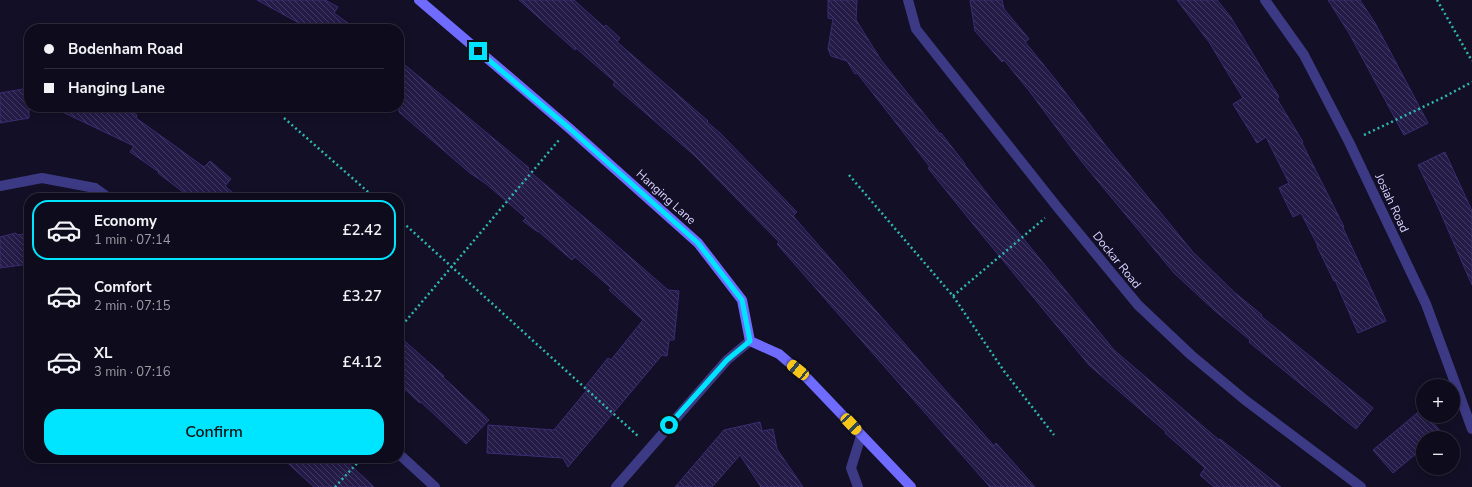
<!DOCTYPE html>
<meta charset="utf-8">
<style>
:root{--surface:#0e0b1c;--page:#171425;--text:#f1f3f6;--muted:#9b9ba3;--line:#2e2b3b;--accent:#00e5ff}
body{margin:0;font-family:"Nunito Sans",sans-serif;background:var(--page);color:var(--text);height:100vh;display:flex;flex-direction:column;font-size:15px;white-space:nowrap}
*{box-sizing:border-box;margin:0}
p{font-size:13px;color:var(--muted)}
.icon{flex:none;width:22px;height:22px;fill:none;stroke:currentColor;stroke-width:2;stroke-linecap:round;stroke-linejoin:round}
.map{position:relative;flex:1;overflow:hidden}
.side{position:absolute;left:24px;top:193px;width:380px;height:270px;display:flex;flex-direction:column;background:var(--surface);border-radius:16px;box-shadow:0 2px 10px #0003,0 0 0 1px var(--line)}
.side>*{flex:none}
.banner{position:absolute;left:24px;top:24px;width:380px;height:88px;border-radius:16px;box-shadow:0 2px 10px #0003,0 0 0 1px var(--line);display:grid;align-content:center;height:88px;padding:0 20px;background:var(--surface)}
.tools{position:absolute;left:1416px;top:379px;display:grid;gap:8px}
.tools a{display:grid;place-items:center;width:44px;height:44px;border-radius:50%;background:var(--surface);box-shadow:0 2px 10px #0003,0 0 0 1px var(--line);font-size:20px}
.end{position:absolute;width:18px;height:18px;margin:-9px;border:5px solid #00e5ff;background:#111;box-shadow:0 0 0 2px #111}
.from{border-radius:50%}
.car{position:absolute;width:12px;height:24px;margin:-12px -6px;border-radius:5px;box-shadow:0 0 3px 1px #0007;background:linear-gradient(#f5c518 24%,#345 0 40%,#f5c518 0 76%,#345 0 86%,#f5c518 0)}
.banner b{display:flex;align-items:center;gap:14px;height:38px;font-size:15px}
.banner b+b{border-top:1px solid var(--line)}
.banner i{width:10px;height:10px;background:var(--text)}
ul{padding:7px 0 0;list-style:none}
li{display:flex;align-items:center;gap:12px;height:60px;margin:0 8px 6px;padding:0 12px;border:2px solid transparent;border-radius:16px}
li div{flex:1}
li b{display:block;font-size:15px}
li em{font-style:normal;font-weight:600}
li.on{border-color:var(--accent)}
li>.icon{width:36px;height:36px;stroke-width:1.5}
.button{display:flex;gap:8px;margin-top:auto;padding:8px 20px}
.button a{flex:1;height:46px;border-radius:16px;background:var(--accent);color:#111;font-size:16px;font-weight:600;line-height:46px;text-align:center}
.map>svg:first-child{display:block}
</style>
<div class="map">
<svg width="1472" height="487" viewBox="0 0 1472 487">
<defs>
<pattern id="building-back-hatch" width="6" height="6" patternUnits="userSpaceOnUse"><rect width="6" height="6" fill="#241b47"/><path d="M-1 5l2 2M0 0l6 6M5-1l2 2" fill="none" stroke="#433b63"/></pattern>
</defs>
<rect width="100%" height="100%" fill="#130f26"/>
<g fill="url(#building-back-hatch)" stroke="#3b2d73">
<polygon points="257,0 325,0 338,7 334,13 356,29 310,29"/>
<polygon points="519,0 574,0 604,27 606,25 620,38 617,42 708,121 707,122 720,133 797,212 793,216 994,446 996,443 1035,487 990,487 777,244 779,242 694,155 613,85 615,82 576,48 575,50"/>
<polygon points="828,0 857,0 856,20 881,60 940,134 941,133 965,164 964,164 992,200 1114,350 1219,440 1220,439 1281,487 1214,487 1200,475 1205,468 1165,433 1166,432 1089,365 969,219 928,168 930,167 890,115 857,73 855,74 847,61 831,56 828,49 833,19 828,18"/>
<polygon points="970,0 1002,0 1004,9 1029,39 1025,42 1055,79 1106,146 1192,251 1234,292 1262,315 1261,316 1373,408 1356,429 1249,342 1250,340 1214,310 1174,273 1082,162 1030,92 1004,60 1002,62 975,31"/>
<polygon points="1177,0 1217,0 1230,16 1279,97 1277,99 1303,142 1302,143 1344,227 1343,228 1386,321 1358,333 1335,280 1334,281 1317,246 1318,246 1301,213 1293,217 1279,188 1289,183 1266,137 1257,143 1233,104 1243,98 1209,42"/>
<polygon points="1328,0 1360,0 1375,23 1428,123 1404,135 1349,33"/>
<polygon points="399,60 529,168 528,170 598,229 668,290 679,291 674,340 669,340 667,356 662,355 568,467 563,458 487,453 488,425 554,430 587,390 584,388 608,358 611,360 643,320 609,290 611,288 575,257 572,260 538,231 538,232 523,221 526,218 485,183 470,173 399,112"/>
<polygon points="29,88 29,118 0,123 0,93"/>
<polygon points="52,107 121,107 137,115 136,118 204,167 210,161 231,179 225,186 239,198 191,198 158,173 159,172 130,152 134,146"/>
<polygon points="1445,152 1472,211 1472,285 1439,209 1418,165"/>
<polygon points="16,233 17,235 29,233 29,264 0,268 0,237"/>
<polygon points="399,336 444,376 443,377 489,420 466,444 421,402 420,403 399,384"/>
<polygon points="1422,409 1423,416 1428,416 1446,438 1423,438 1423,448 1393,473 1373,450"/>
<polygon points="760,422 762,431 773,429 777,449 803,487 761,487 740,455 712,487 675,487 724,430"/>
<polygon points="282,458 343,458 374,487 314,487"/>
</g>
<g fill="none" stroke-linecap="round" stroke-linejoin="round">
<g stroke="#2fb8b0" stroke-width="2.5" stroke-dasharray="2 3" stroke-linecap="butt">
<polyline points="1437,0 1472,61"/>
<polyline points="284,118 375,198"/>
<polyline points="1364,135 1444,97 1472,82"/>
<polyline points="849,175 953,296 1004,371 1054,435"/>
<polyline points="399,219 638,436"/>
<polyline points="953,296 1045,218"/>
<polyline points="399,329 559,140"/>
<polyline points="335,487 362,458"/>
</g>
<g stroke="#3d3a85" stroke-width="10">
<polyline points="908,0 916,29 1058,208 1138,305 1191,355 1245,400 1361,487"/>
<polyline points="1265,0 1304,55 1349,142 1426,304 1472,429"/>
<polyline points="0,186 42,178 95,188 109,198"/>
<polyline points="399,454 435,487"/>
<polyline points="616,487 727,360 750,341"/>
<polyline points="858,487 851,468 861,436"/>
</g>
<polyline stroke="#6f6bff" stroke-width="10" points="419,0 569,128 698,243 742,300 750,341 779,354 807,378 911,487"/>
</g>
<g fill="none" stroke-linecap="round" stroke-linejoin="round">
<polyline stroke="#00e5ff" stroke-width="5" points="478,51 569,128 698,243 742,300 750,341 727,360 669,425"/>
</g>
<g text-anchor="middle" dominant-baseline="central" stroke-width="3.5" stroke-linejoin="round" paint-order="stroke">
<g font-size="12" fill="#d9d4ff" stroke="#130f26">
<text transform="translate(666 197) rotate(42)">Hanging Lane</text>
<text transform="translate(1392 203) rotate(65)">Josiah Road</text>
<text transform="translate(1117 260) rotate(51)">Dockar Road</text>
</g>
</g>
</svg>
<div class="tools">
<a>+</a>
<a>−</a>
</div>
<i class="end from" style="left:669px;top:425px"></i>
<i class="end" style="left:478px;top:51px"></i>
<i class="car" style="left:798px;top:370px;rotate:309deg"></i>
<i class="car" style="left:851px;top:424px;rotate:137deg"></i>
<div class="banner">
<b><i class="from"></i>Bodenham Road</b>
<b><i></i>Hanging Lane</b>
</div>
<section class="side">
<ul>
<li class="on"><svg class="icon" aria-label="car" viewBox="0 0 24 24"><path d="M5 17H2v-5l4-1 3-4h7l3 4 3 1v5h-3M9 17h6M6 11h13"/><circle cx="7" cy="17" r="2"/><circle cx="17" cy="17" r="2"/></svg><div><b>Economy</b><p>1 min · 07:14</p></div><em>£2.42</em></li>
<li><svg class="icon" aria-label="car" viewBox="0 0 24 24"><path d="M5 17H2v-5l4-1 3-4h7l3 4 3 1v5h-3M9 17h6M6 11h13"/><circle cx="7" cy="17" r="2"/><circle cx="17" cy="17" r="2"/></svg><div><b>Comfort</b><p>2 min · 07:15</p></div><em>£3.27</em></li>
<li><svg class="icon" aria-label="car" viewBox="0 0 24 24"><path d="M5 17H2v-5l4-1 3-4h7l3 4 3 1v5h-3M9 17h6M6 11h13"/><circle cx="7" cy="17" r="2"/><circle cx="17" cy="17" r="2"/></svg><div><b>XL</b><p>3 min · 07:16</p></div><em>£4.12</em></li>
</ul>
<div class="button"><a>Confirm</a></div>
</section>
</div>
